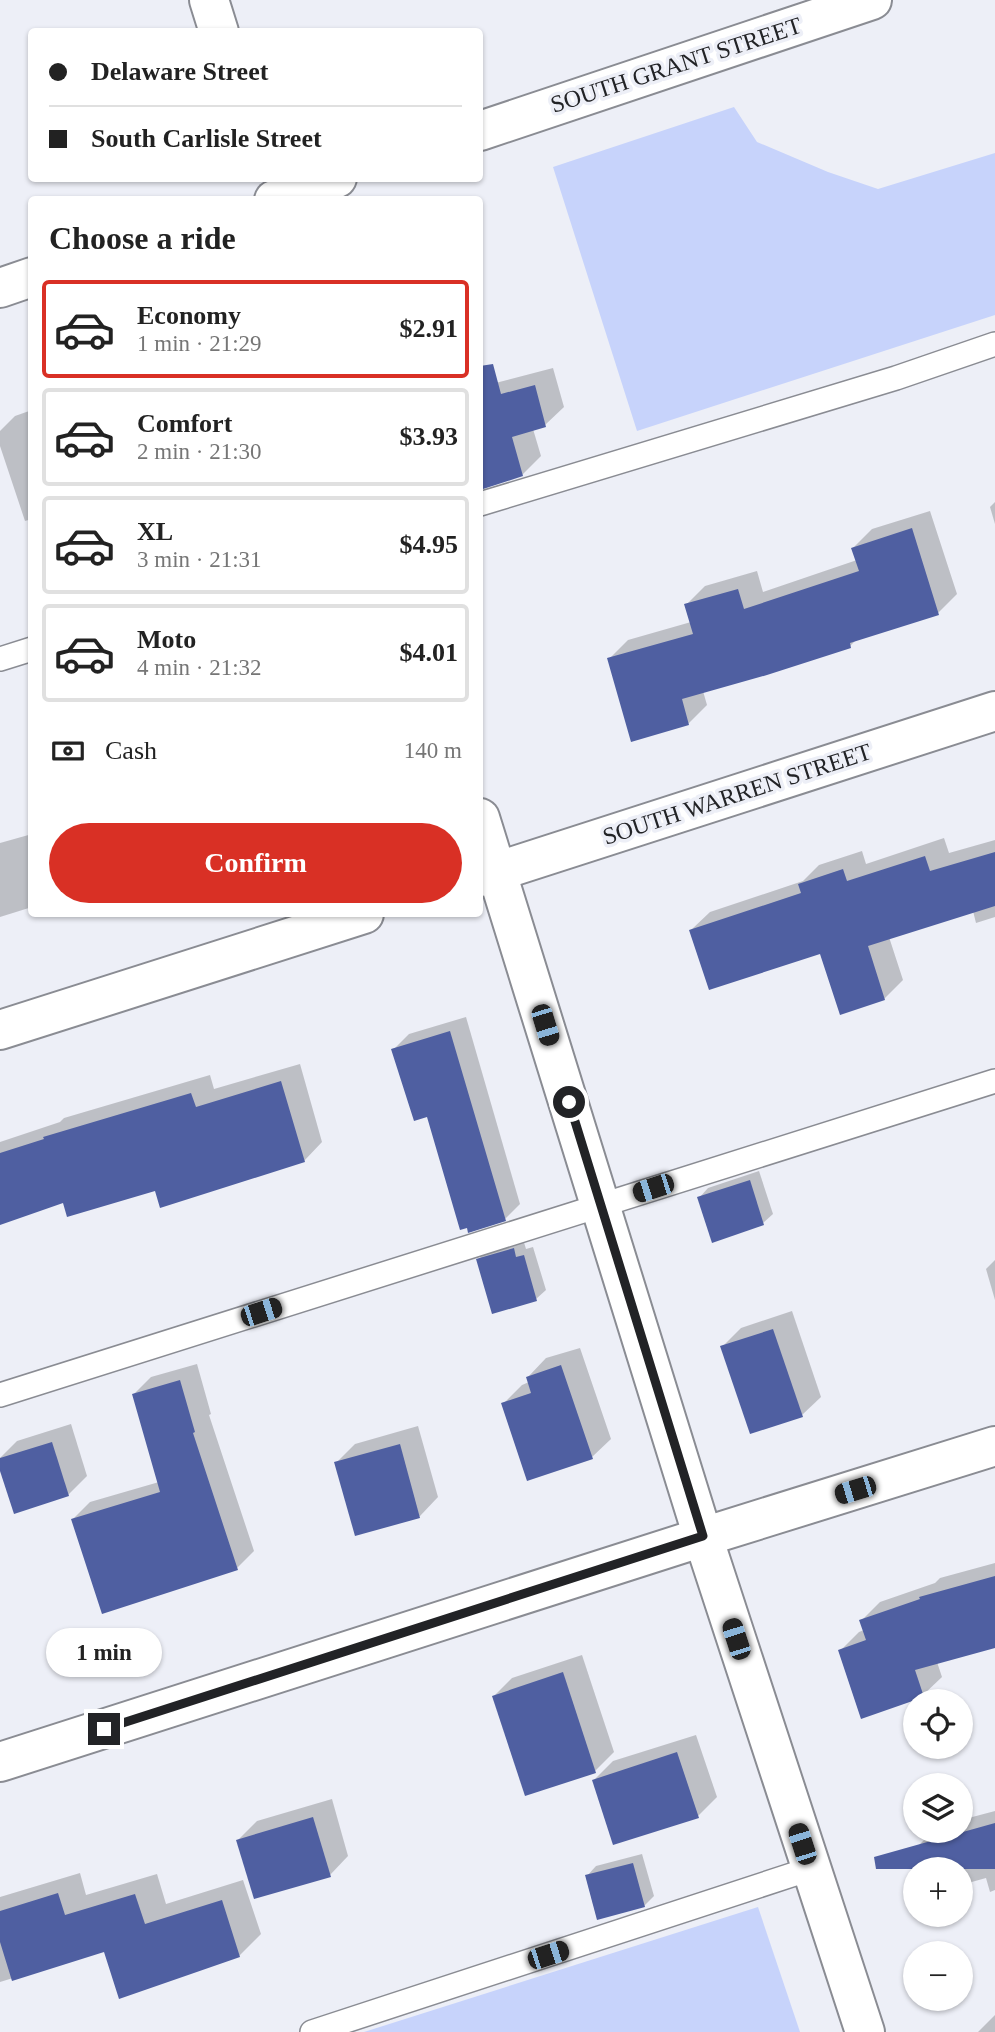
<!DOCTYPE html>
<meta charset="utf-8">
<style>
:root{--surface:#fff;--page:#f6f6f6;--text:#222;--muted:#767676;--line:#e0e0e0;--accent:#d93025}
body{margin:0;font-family:"Times New Roman",serif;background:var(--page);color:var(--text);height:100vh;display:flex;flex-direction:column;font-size:26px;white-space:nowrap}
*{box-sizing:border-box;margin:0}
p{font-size:23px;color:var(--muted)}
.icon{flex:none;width:38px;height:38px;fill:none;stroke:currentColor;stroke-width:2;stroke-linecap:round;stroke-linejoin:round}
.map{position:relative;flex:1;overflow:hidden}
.sheet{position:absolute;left:28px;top:196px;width:455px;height:721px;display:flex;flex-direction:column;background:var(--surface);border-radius:7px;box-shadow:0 2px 5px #0004}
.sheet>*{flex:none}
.banner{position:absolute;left:28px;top:28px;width:455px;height:154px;border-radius:7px;box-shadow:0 2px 5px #0004;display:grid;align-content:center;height:154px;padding:0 21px;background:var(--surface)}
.tools{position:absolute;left:903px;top:1689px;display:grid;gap:14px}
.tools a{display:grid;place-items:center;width:70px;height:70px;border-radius:50%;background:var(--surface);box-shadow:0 2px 5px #0004;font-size:35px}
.end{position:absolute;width:32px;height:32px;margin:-16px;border:9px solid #222326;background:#fff;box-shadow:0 0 0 4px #fff}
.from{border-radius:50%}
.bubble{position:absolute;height:49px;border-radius:24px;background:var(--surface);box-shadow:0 2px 5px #0004;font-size:23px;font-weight:700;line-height:49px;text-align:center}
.car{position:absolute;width:21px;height:42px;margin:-21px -10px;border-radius:9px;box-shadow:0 0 5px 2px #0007;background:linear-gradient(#222 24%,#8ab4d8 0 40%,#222 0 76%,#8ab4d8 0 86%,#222 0)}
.banner b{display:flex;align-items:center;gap:24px;height:66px;font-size:26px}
.banner b+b{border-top:2px solid var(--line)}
.banner i{width:18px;height:18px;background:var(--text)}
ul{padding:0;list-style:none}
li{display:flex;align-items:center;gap:21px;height:98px;margin:0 14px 10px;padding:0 7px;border:4px solid var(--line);border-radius:7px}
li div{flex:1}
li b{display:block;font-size:26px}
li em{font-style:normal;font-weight:700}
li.selected{border-color:var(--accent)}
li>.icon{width:63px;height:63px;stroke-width:1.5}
h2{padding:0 21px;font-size:32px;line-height:84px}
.pay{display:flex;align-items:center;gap:18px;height:77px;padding:0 21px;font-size:26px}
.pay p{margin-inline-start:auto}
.cta{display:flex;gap:14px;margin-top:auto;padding:14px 21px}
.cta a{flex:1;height:80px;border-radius:42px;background:var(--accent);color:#fff;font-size:28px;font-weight:700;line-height:80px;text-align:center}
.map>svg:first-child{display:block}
</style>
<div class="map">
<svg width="995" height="2032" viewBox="0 0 995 2032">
<rect width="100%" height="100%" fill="#edeff7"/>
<g fill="#c7d3fb">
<polygon points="734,107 757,142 828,172 878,189 995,153 995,315 637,431 553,167"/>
<polygon points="758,1907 800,2032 364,2032"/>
</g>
<g fill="#0003">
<polygon points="553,368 564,407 545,425 533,429 541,456 522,475 480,488 480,387"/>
<polygon points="32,410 32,519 25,521 0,446 0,431 15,416"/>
<polygon points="995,502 995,524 990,507"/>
<polygon points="930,511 957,594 938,613 857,639 850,646 703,691 707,705 688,724 609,659 628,640 691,622 686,605 705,586 757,571 763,592 857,560 853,548 872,529"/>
<polygon points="32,834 32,907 0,917 0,843"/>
<polygon points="944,838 949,853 995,840 995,917 976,923 973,911 889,937 903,980 884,999 821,952 691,930 710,912 803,881 819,865 862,851 866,864"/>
<polygon points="466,1017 520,1204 505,1219 429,1115 393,1050 409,1034"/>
<polygon points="300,1064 322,1142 304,1161 156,1189 64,1201 0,1223 0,1142 60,1122 64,1118 210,1075 214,1089"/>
<polygon points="759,1171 773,1214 763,1223 699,1198 708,1188"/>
<polygon points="523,1239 526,1249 533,1247 546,1290 536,1299 478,1260 487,1250"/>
<polygon points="995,1260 995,1300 986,1269"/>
<polygon points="792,1311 821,1397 802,1415 722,1347 741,1328"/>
<polygon points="580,1348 611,1439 592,1457 503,1404 522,1385 529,1382 528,1377 546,1358"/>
<polygon points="197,1364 211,1414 209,1415 254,1551 237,1568 73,1519 90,1502 159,1482 134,1394 151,1377"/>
<polygon points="71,1424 87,1476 68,1495 0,1465 0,1458 17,1441"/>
<polygon points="418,1426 438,1497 420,1516 356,1534 336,1463 355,1444"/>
<polygon points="995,1563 995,1646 937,1662 942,1677 923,1695 840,1651 859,1632 864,1630 861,1621 880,1602 935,1583 940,1578"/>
<polygon points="582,1655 614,1752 595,1771 494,1696 512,1678"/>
<polygon points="696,1735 717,1797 698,1816 594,1780 613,1761"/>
<polygon points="332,1799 348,1856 330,1875 238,1840 257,1821"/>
<polygon points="995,1811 995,1890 990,1892 986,1878 961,1885 961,1869 926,1869 919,1845 934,1830 961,1830 961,1820"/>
<polygon points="642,1854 654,1896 644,1906 587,1876 596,1866"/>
<polygon points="80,1873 86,1895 157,1874 166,1904 243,1880 261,1934 239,1956 105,1950 0,1982 0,1897"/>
<polygon points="995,2015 995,2032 978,2032"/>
</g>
<g fill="#4f5fa1">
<polygon points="493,364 501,394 535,385 546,427 512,437 523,476 480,490 480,366"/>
<polygon points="912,528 939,615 850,643 851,648 767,675 682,699 689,725 631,742 607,658 693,634 684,604 738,589 744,609 859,571 851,548"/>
<polygon points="995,852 995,906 868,946 885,1000 840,1015 820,954 709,990 689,930 801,893 798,884 843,869 847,881 925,856 930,871"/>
<polygon points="450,1031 506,1221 468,1233 467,1228 460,1230 427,1117 414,1121 391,1049"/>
<polygon points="281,1081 305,1162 160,1208 155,1191 67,1217 63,1203 0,1225 0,1153 44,1139 43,1137 191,1093 196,1107"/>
<polygon points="750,1180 764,1225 712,1243 697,1197"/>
<polygon points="514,1248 516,1257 524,1255 537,1301 492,1314 476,1259"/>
<polygon points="773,1329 803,1417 750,1434 720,1346"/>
<polygon points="561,1365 593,1459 527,1481 501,1403 531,1393 526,1377"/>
<polygon points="180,1380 195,1432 193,1433 238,1570 102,1614 71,1519 160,1492 132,1394"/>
<polygon points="52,1442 69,1496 14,1514 0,1471 0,1458"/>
<polygon points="400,1444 420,1518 355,1536 334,1462"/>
<polygon points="995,1576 995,1648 915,1670 924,1697 861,1719 838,1650 866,1640 859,1620 920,1599 919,1597"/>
<polygon points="563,1672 596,1773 525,1796 492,1696"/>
<polygon points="677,1752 699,1818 613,1845 592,1780"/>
<polygon points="313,1817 331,1877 254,1899 236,1840"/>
<polygon points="995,1823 995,1869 876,1869 874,1857"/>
<polygon points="633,1863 645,1907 597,1920 585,1875"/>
<polygon points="58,1893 65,1915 135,1894 145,1924 222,1900 240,1957 119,1999 104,1952 12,1981 0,1942 0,1911"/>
</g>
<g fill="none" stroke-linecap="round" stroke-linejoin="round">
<g stroke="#8a8c93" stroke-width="26">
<g id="lane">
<polyline points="480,504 896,378 995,344"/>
<polyline points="0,659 32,649"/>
<polyline points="0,1395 995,1081"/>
<polyline points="312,2032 810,1869"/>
</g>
</g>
<g stroke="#8a8c93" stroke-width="42">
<g id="street">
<polyline points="209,0 219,32"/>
<polyline points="480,131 872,0"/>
<polyline points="274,200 337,178"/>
<polyline points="0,288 32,277"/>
<polyline points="480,818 703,1537 865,2032"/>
<polyline points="480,877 995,711"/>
<polyline points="0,1030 364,914"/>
<polyline points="0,1762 703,1537 995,1446"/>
</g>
</g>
<use href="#lane" stroke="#fff" stroke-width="23"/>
<use href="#street" stroke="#fff" stroke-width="38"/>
</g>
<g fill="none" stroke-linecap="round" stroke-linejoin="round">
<polyline stroke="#222326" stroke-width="9" points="104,1729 703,1536 569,1102"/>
</g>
<g text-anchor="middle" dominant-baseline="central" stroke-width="7" stroke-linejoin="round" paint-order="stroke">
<g font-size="24" fill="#222326" stroke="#edeff7">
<text transform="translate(676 65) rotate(-18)">SOUTH GRANT STREET</text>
<text transform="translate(737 794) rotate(-18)">SOUTH WARREN STREET</text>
</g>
</g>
</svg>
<div class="tools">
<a><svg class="icon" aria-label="locate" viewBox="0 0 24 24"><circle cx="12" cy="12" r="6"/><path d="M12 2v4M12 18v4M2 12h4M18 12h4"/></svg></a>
<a><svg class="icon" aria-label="layers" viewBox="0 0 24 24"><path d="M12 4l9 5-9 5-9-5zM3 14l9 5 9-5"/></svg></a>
<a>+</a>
<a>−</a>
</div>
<i class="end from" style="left:569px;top:1102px"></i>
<i class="end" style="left:104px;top:1729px"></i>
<div class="bubble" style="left:46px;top:1628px;width:116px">1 min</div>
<i class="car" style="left:545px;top:1025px;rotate:163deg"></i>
<i class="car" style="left:653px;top:1188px;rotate:252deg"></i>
<i class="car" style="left:261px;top:1312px;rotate:72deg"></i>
<i class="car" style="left:855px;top:1490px;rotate:253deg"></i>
<i class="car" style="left:736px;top:1639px;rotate:342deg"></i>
<i class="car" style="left:802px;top:1844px;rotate:342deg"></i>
<i class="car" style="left:548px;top:1955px;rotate:72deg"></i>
<div class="banner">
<b><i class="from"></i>Delaware Street</b>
<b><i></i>South Carlisle Street</b>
</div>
<section class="sheet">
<h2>Choose a ride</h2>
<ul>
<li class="selected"><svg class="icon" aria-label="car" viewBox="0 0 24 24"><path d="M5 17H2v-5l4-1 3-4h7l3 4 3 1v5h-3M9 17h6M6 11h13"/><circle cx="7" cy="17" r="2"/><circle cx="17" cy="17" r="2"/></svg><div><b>Economy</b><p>1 min · 21:29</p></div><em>$2.91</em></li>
<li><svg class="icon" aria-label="car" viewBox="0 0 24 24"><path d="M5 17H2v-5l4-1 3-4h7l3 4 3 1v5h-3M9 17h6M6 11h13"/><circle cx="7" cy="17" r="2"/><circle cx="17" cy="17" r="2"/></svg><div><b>Comfort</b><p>2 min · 21:30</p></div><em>$3.93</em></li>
<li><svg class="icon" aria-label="car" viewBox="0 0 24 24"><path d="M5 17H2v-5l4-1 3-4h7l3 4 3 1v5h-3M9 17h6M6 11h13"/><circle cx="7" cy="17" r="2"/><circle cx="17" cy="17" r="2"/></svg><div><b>XL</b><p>3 min · 21:31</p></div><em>$4.95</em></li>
<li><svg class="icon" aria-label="car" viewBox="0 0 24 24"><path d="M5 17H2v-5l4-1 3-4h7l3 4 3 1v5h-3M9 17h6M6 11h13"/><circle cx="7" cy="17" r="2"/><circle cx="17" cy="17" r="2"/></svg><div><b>Moto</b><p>4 min · 21:32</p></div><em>$4.01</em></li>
</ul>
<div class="pay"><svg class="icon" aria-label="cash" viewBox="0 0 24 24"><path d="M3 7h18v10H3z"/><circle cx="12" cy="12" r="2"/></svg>Cash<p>140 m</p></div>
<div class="cta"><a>Confirm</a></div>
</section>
</div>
